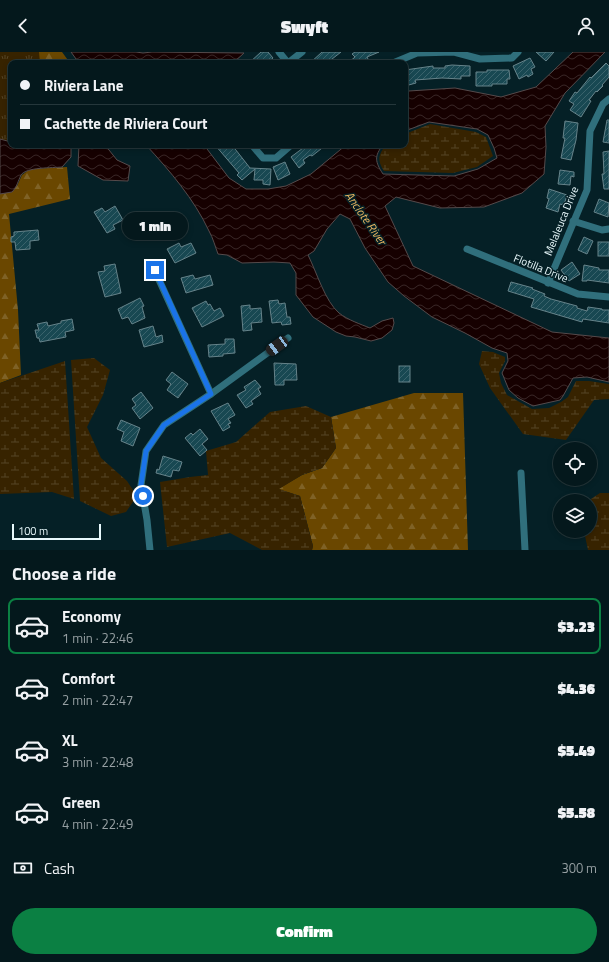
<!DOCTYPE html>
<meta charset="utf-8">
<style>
:root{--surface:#04181c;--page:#122529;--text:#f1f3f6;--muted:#97a0a3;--line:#25373b;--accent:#0b8043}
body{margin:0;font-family:"Titillium Web",sans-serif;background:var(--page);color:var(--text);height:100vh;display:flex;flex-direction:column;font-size:15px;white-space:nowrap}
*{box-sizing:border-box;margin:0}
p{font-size:13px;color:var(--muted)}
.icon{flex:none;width:22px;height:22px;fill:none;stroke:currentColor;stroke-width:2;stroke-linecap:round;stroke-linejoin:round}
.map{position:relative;height:498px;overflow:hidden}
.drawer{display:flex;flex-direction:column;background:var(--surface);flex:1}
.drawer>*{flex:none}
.guide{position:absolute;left:8px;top:8px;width:400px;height:88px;border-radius:8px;box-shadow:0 2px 6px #0003,0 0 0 1px var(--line);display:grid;align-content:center;height:88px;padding:0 12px;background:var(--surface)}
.buttons{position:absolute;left:553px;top:390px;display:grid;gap:8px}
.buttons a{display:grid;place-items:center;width:44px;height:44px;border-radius:50%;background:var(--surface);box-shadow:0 2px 6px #0003,0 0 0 1px var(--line);font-size:20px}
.scale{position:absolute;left:12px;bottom:10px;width:89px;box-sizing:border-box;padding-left:4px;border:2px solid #e8f8fb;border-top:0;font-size:11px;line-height:14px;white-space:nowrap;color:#e8f8fb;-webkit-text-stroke:3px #052026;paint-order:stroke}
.end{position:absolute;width:18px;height:18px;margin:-9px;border:5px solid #1a73e8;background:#fff;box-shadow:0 0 0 2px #fff}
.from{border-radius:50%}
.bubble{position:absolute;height:28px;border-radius:14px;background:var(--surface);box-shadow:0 2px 6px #0003,0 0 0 1px var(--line);font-size:13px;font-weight:800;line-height:28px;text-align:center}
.car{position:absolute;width:12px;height:24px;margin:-12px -6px;border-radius:5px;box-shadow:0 0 3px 1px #0007;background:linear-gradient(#222 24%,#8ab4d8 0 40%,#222 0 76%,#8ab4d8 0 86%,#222 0)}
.guide b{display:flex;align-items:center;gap:14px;height:38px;font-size:15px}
.guide b+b{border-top:1px solid var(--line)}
.guide i{width:10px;height:10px;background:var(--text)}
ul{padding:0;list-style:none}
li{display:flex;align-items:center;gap:12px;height:56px;margin:0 8px 6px;padding:0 4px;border:2px solid transparent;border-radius:8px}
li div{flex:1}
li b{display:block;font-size:15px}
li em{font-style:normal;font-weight:800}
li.on{border-color:var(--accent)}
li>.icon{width:36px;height:36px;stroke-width:1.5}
h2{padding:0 12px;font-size:18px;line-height:48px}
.pay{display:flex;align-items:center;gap:10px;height:44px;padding:0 12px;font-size:15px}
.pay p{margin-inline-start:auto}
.cta{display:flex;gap:8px;margin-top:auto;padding:8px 12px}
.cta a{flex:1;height:46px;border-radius:24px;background:var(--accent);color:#fff;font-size:16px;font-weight:800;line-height:46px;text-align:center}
header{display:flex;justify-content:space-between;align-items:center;height:52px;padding:0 12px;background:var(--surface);font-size:18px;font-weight:800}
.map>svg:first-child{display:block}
</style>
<header><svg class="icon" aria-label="back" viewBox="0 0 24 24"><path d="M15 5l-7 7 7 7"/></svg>Swyft<svg class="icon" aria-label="person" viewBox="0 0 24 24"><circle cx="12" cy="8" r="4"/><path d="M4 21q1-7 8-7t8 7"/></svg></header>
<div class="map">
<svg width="609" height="498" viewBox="0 0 609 498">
<defs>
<pattern id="forest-firs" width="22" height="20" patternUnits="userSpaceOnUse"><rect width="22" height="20" fill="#6a4700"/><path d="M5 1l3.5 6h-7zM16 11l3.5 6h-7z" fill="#7f6226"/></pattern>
<pattern id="wetland-marsh" width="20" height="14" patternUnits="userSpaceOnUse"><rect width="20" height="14" fill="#372300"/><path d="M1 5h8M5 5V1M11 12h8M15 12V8" fill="none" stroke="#544426"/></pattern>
<pattern id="park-tufts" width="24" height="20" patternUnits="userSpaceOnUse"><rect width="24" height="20" fill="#372300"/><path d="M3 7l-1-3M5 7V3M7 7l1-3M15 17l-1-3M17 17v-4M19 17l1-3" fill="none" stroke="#544426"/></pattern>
<pattern id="water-waves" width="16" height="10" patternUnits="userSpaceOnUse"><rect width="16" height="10" fill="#160000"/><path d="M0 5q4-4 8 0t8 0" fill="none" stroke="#382626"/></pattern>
<pattern id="building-hatch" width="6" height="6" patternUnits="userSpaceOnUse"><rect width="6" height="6" fill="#184852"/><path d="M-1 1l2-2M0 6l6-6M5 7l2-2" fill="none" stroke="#3a636c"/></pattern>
</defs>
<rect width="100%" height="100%" fill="#052026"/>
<g fill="url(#forest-firs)">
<polygon points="0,0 62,0 70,11 11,11 11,90 0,87"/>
<polygon points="67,115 70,147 9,162 18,258 21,323 0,331 0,141 17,134 22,123 30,117"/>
<polygon points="414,341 463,341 468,498 312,498 313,494 300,444 278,437 302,423 322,416 336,396 331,365"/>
</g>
<g fill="url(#wetland-marsh)">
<path d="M430 72 476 80 486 85 493 104 477 115 453 121 384 119C377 108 378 103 386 93H405V82Z"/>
<polygon points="482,299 493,300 505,305 505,309 499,321 501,331 507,343 532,357 549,356 561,350 568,345 576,329 589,329 609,332 609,347 594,348 566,388 523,382 490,336 479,312"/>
<polygon points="94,306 110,318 103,343 87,375 101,406 127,429 137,444 126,460 111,464 80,449 71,308"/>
<polygon points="65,309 74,447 52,440 0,442 0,331"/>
<polygon points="306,354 331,365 336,396 322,416 302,423 279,437 300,444 313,494 312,498 262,498 230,481 167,495 160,430 190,425 208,423 206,399 236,390 270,360"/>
<polygon points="600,441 609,441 609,498 588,498 584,479 590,479 590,449 588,449"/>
</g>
<polygon fill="url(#park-tufts)" points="0,0 39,0 40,11 11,11 11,90 0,87"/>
<g fill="url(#water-waves)" stroke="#554a4b">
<polygon points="71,0 136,0 143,1 152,0 244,1 233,11 79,11"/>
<path d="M573 0H605L565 41 545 74 546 95 544 122 522 141 484 155 440 156 396 145 385 154 413 214 552 280 609 286V330L587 325 573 326 563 344 560 348 533 354 518 346 509 338 502 321 508 309 507 301 492 296 465 281 432 265 404 244 388 230 365 196 350 167 340 162 327 177 314 199 308 203C317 221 325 249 339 261 348 268 360 272 370 276L382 269 393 266 394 271 392 278 382 286 371 289 355 285 346 284 336 280 313 265 296 243V221L290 211 274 210 242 211 227 203 218 202C215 194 213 186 209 179 194 147 170 119 146 93H204L229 126 246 137H268L286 134 311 122 346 93H383C374 104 375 110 383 122L454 124 478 117 497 106 494 96 488 83 477 77 429 70 405 79V43L409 39 455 36 501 45 536 35Z"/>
<path d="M0 87 11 90V93H71V105L62 115C53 116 26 115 21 123 18 129 17 135 12 140L0 142Z"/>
<polygon points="79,93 105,93 117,108 130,114 128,129 103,128 78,114"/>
</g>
<g fill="url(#building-hatch)" stroke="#66838a">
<polygon points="261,0 268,0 273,6 267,11 249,11"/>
<polygon points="322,0 341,0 327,11 310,11"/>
<polygon points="355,0 379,0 367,5 368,7 363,11 348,11 355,5 352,2"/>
<polygon points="536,0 554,0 546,9"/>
<polygon points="530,6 535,15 531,17 533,22 528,25 527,23 519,27 513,14"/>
<polygon points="606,11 609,14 609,25 602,33 603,34 597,40 596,39 589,48 591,49 581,65 570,58 574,52 569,49 575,40 577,41 590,25 591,26"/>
<polygon points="452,13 470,14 470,24 461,24 461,27 442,26 415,28 416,31 405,34 405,18 433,14 433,16 445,16 445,14"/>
<polygon points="487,18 509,18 510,27 507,27 507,32 492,32 492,34 476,34 476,20 487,20"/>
<polygon points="607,68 609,68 609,91 603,90"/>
<polygon points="565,69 578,71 576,88 571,108 561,106 565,86 563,86"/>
<polygon points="215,93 232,93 250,116 271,117 270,133 263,132 263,128 254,128 255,117 242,128 237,123 239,121"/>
<polygon points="307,93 326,93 312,104 310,103 303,108 305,111 299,116 291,105"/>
<polygon points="609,99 609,137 604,137 602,122 604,122 603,100"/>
<polygon points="285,110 290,122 278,128 273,115"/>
<polygon points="560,118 574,120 574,125 571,124 570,133 558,132"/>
<polygon points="549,137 567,143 564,153 560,152 558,160 546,156 549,147 547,146"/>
<polygon points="599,147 609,151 608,165 594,160"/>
<polygon points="115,154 123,168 113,173 115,177 107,181 94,160 102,156 105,160"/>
<polygon points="138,161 147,162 147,168 165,169 165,182 142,181 142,179 137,178"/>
<polygon points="38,178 39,188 30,189 30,197 16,198 15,190 11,190 11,185 14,184 14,180"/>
<polygon points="584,185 593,189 587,202 578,198"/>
<rect x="598" y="190" width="11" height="14"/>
<polygon points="179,191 181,195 191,191 196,201 175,211 167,197"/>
<polygon points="572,210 580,222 569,229 561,218"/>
<polygon points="115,212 121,241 105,245 98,220 105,219 104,214"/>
<polygon points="584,213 599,216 599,218 609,218 609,231 587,228 587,229 582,229"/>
<polygon points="193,223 195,227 210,223 213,233 186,241 181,226"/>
<polygon points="511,230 533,236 532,237 545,242 544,244 551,247 577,254 577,256 587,259 588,255 602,257 602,258 609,258 609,271 583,267 582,270 531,255 534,247 508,239"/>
<polygon points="140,246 144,254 142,255 145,266 132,272 128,265 122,267 118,257"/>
<polygon points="278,248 279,252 285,251 287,265 290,265 291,272 282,273 281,270 272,271 269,249"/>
<polygon points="206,249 208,253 210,252 214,259 220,256 224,264 202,275 192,256"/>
<polygon points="250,253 250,257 261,256 262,270 251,271 252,278 243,279 241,254"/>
<polygon points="72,267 74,278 65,280 66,285 40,290 39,286 37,286 35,278 39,278 37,272 47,270 48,274 61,271 61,269"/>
<polygon points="153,274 156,285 162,283 163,290 144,295 139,278"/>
<polygon points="225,287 234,287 235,301 223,302 223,304 209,305 208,293 225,292"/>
<polygon points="274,311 296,312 297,328 284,328 284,333 275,333"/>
<rect x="399" y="314" width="11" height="16"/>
<polygon points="172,320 188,332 178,346 167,338 171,332 166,328"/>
<polygon points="255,328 261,335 258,337 261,342 251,349 253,352 246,356 237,343 246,338 244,335"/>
<polygon points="141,340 153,356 140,367 132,356 136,353 132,347"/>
<polygon points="228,351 235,363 228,367 231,371 228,372 230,375 223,379 211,359"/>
<polygon points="121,368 140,376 133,394 121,389 124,380 117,377"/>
<polygon points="200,377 208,387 202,392 207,398 200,404 185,386 191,381 193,383"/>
<polygon points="163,404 182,410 179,419 173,418 171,425 156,421 157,417 159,418"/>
</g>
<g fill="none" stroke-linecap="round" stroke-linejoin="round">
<g stroke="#306f7c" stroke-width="7">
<polyline points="279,0 288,11"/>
<polyline points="288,11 302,0"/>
<polyline points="393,11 417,1 454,0 480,7 512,6 518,0"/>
<polyline points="252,93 263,106 276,106 291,93"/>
<polyline points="573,169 602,178 609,177"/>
<polyline points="467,197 578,242 609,245"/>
<polyline points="155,219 211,342"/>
<polyline points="548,231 587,138 590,79 603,52 609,47"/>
<polyline points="521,421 525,498"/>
<polyline points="150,498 147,468 141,433 146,399 164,373 211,342 288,286"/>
</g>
</g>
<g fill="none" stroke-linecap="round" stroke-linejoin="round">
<polyline stroke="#1a73e8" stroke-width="5" points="143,444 141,433 146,399 164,373 211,342 155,218"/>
</g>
<g text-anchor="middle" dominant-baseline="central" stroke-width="3" stroke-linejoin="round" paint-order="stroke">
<g font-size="11" fill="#e8f8fb" stroke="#052026">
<text transform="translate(561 169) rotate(-68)">Melaleuca Drive</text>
<text transform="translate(541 216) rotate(22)">Flotilla Drive</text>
</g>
<g font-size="12" font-style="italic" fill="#ecb662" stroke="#052026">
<text transform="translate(366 166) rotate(55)">Anclote River</text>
</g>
</g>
</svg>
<div class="buttons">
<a><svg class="icon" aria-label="locate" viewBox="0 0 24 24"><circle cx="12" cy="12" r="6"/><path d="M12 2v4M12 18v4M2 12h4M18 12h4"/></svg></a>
<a><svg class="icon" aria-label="layers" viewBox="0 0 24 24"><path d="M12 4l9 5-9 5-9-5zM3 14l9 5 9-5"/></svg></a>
</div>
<div class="scale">100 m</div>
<i class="end from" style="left:143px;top:444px"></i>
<i class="end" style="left:155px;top:218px"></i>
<div class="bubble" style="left:122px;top:160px;width:66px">1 min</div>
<i class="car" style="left:277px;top:294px;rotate:234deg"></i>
<div class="guide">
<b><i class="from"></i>Riviera Lane</b>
<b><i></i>Cachette de Riviera Court</b>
</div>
</div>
<section class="drawer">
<h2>Choose a ride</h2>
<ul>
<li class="on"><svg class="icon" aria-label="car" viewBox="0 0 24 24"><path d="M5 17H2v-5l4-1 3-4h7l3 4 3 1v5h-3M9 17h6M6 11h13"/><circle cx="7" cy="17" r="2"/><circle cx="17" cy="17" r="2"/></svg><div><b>Economy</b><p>1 min · 22:46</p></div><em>$3.23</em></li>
<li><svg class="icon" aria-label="car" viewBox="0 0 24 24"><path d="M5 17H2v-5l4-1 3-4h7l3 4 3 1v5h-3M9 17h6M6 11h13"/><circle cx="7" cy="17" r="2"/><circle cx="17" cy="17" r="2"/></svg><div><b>Comfort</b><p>2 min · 22:47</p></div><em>$4.36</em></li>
<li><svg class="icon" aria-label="car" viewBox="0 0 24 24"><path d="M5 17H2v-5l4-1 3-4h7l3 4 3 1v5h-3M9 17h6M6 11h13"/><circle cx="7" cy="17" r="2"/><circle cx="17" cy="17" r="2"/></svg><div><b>XL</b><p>3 min · 22:48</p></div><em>$5.49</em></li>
<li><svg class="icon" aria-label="car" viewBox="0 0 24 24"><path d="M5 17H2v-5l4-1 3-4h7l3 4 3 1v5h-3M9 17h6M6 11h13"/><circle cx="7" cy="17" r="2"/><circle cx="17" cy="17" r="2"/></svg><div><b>Green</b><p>4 min · 22:49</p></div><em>$5.58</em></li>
</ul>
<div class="pay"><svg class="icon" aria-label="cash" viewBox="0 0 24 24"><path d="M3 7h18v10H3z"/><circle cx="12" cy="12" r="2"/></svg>Cash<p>300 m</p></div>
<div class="cta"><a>Confirm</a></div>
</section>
